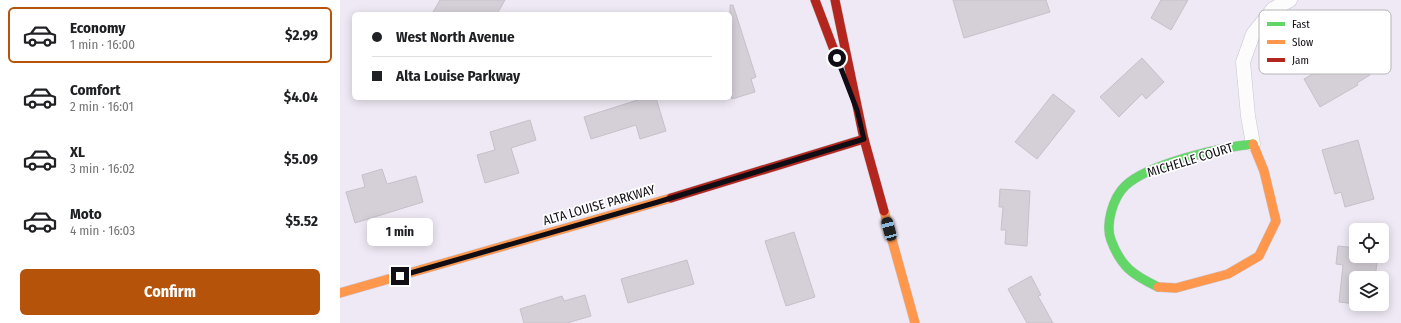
<!DOCTYPE html>
<meta charset="utf-8">
<style>
:root{--surface:#fff;--page:#f2f2f2;--text:#202124;--muted:#757577;--line:#e0e0e0;--accent:#b45309}
body{margin:0;font-family:"Fira Sans Condensed",sans-serif;background:var(--page);color:var(--text);height:100vh;display:flex;flex-direction:column;font-size:15px;white-space:nowrap}
*{box-sizing:border-box;margin:0}
p{font-size:13px;color:var(--muted)}
.icon{flex:none;width:22px;height:22px;fill:none;stroke:currentColor;stroke-width:2;stroke-linecap:round;stroke-linejoin:round}
.map{position:relative;flex:1;overflow:hidden}
.sheet{display:flex;flex-direction:column;background:var(--surface);width:340px}
.sheet>*{flex:none}
.hud{position:absolute;left:12px;top:12px;width:380px;height:88px;border-radius:6px;box-shadow:0 2px 10px #0003;display:grid;align-content:center;height:88px;padding:0 20px;background:var(--surface)}
.controls{position:absolute;left:1009px;top:223px;display:grid;gap:8px}
.controls a{display:grid;place-items:center;width:40px;height:40px;border-radius:6px;background:var(--surface);box-shadow:0 2px 10px #0003;font-size:20px}
.end{position:absolute;width:18px;height:18px;margin:-9px;border:5px solid #100d14;background:#fff;box-shadow:0 0 0 2px #fff}
.from{border-radius:50%}
.bubble{position:absolute;height:28px;border-radius:6px;background:var(--surface);box-shadow:0 2px 10px #0003;font-size:13px;font-weight:700;line-height:28px;text-align:center}
.car{position:absolute;width:12px;height:24px;margin:-12px -6px;border-radius:5px;box-shadow:0 0 3px 1px #0007;background:linear-gradient(#222 24%,#8ab4d8 0 40%,#222 0 76%,#8ab4d8 0 86%,#222 0)}
.hud b{display:flex;align-items:center;gap:14px;height:38px;font-size:15px}
.hud b+b{border-top:1px solid var(--line)}
.hud i{width:10px;height:10px;background:var(--text)}
ul{padding:7px 0 0;list-style:none}
li{display:flex;align-items:center;gap:12px;height:56px;margin:0 8px 6px;padding:0 12px;border:2px solid transparent;border-radius:6px}
li div{flex:1}
li b{display:block;font-size:15px}
li em{font-style:normal;font-weight:700}
li.active{border-color:var(--accent)}
li>.icon{width:36px;height:36px;stroke-width:1.5}
.primary-button{display:flex;gap:8px;margin-top:auto;padding:8px 20px}
.primary-button a{flex:1;height:46px;border-radius:6px;background:var(--accent);color:#fff;font-size:16px;font-weight:700;line-height:46px;text-align:center}
main{display:flex;flex:1;min-height:0}
.map>svg:first-child{display:block}
</style>
<main>
<section class="sheet">
<ul>
<li class="active"><svg class="icon" aria-label="car" viewBox="0 0 24 24"><path d="M5 17H2v-5l4-1 3-4h7l3 4 3 1v5h-3M9 17h6M6 11h13"/><circle cx="7" cy="17" r="2"/><circle cx="17" cy="17" r="2"/></svg><div><b>Economy</b><p>1 min · 16:00</p></div><em>$2.99</em></li>
<li><svg class="icon" aria-label="car" viewBox="0 0 24 24"><path d="M5 17H2v-5l4-1 3-4h7l3 4 3 1v5h-3M9 17h6M6 11h13"/><circle cx="7" cy="17" r="2"/><circle cx="17" cy="17" r="2"/></svg><div><b>Comfort</b><p>2 min · 16:01</p></div><em>$4.04</em></li>
<li><svg class="icon" aria-label="car" viewBox="0 0 24 24"><path d="M5 17H2v-5l4-1 3-4h7l3 4 3 1v5h-3M9 17h6M6 11h13"/><circle cx="7" cy="17" r="2"/><circle cx="17" cy="17" r="2"/></svg><div><b>XL</b><p>3 min · 16:02</p></div><em>$5.09</em></li>
<li><svg class="icon" aria-label="car" viewBox="0 0 24 24"><path d="M5 17H2v-5l4-1 3-4h7l3 4 3 1v5h-3M9 17h6M6 11h13"/><circle cx="7" cy="17" r="2"/><circle cx="17" cy="17" r="2"/></svg><div><b>Moto</b><p>4 min · 16:03</p></div><em>$5.52</em></li>
</ul>
<div class="primary-button"><a>Confirm</a></div>
</section>
<div class="map">
<svg width="1061" height="323" viewBox="0 0 1061 323">
<rect width="100%" height="100%" fill="#eee9f4"/>
<g fill="#d5cfd8" stroke="#c6c1c9">
<polygon points="100,0 165,0 157,14 92,14"/>
<polygon points="613,0 706,0 710,12 624,38"/>
<polygon points="821,0 848,0 831,30 811,18"/>
<polygon points="390,5 393,5 416,77 411,79 415,92 392,99 390,92"/>
<polygon points="1016,50 1030,75 1017,83 1018,85 980,107 964,79"/>
<polygon points="802,58 824,82 806,99 802,94 779,117 760,97"/>
<polygon points="713,94 735,111 697,159 675,142"/>
<polygon points="304,98 316,98 326,131 300,139 296,125 251,139 244,117"/>
<polygon points="190,120 196,140 171,148 179,173 145,183 137,155 155,150 150,132"/>
<polygon points="1018,140 1034,199 1005,207 1001,192 995,194 982,150"/>
<polygon points="42,169 47,184 76,176 83,202 15,223 6,192 25,187 22,175"/>
<polygon points="660,189 690,191 687,246 665,244 666,230 661,230 663,207 659,207"/>
<polygon points="454,232 475,297 446,306 425,241"/>
<polygon points="998,246 1016,248 1016,256 1038,256 1035,278 1016,278 1016,304 1032,304 1032,306 999,302 1003,265 996,264"/>
<polygon points="347,260 354,284 288,303 281,279"/>
<polygon points="691,276 701,295 698,296 713,323 687,323 668,289"/>
<polygon points="245,295 251,316 227,323 184,323 180,309 222,296 224,301"/>
</g>
<g fill="none" stroke-linecap="round" stroke-linejoin="round">
<g stroke="#cac6cf" stroke-width="15">
<polyline id="street" points="913,144 908,116 903,62 913,34 933,9 950,0"/>
</g>
<g stroke="#cac6cf" stroke-width="10">
<path id="fast" d="M818 287C793 275 781 267 771 240 765 224 773 198 785 186 808 164 881 147 913 144"/>
</g>
<g stroke="#cac6cf" stroke-width="10">
<g id="slow">
<polyline points="544,211 575,323"/>
<polyline points="818,287 836,288 888,274 919,256 936,221 924,171 913,144"/>
<polyline points="0,293 331,198"/>
</g>
</g>
<g stroke="#cac6cf" stroke-width="10">
<g id="jam">
<polyline points="475,0 497,58"/>
<polyline points="495,0 524,139 544,211"/>
<polyline points="331,198 524,139"/>
</g>
</g>
<use href="#street" stroke="#fcfcfd" stroke-width="14"/>
<use href="#fast" stroke="#63d668" stroke-width="9"/>
<use href="#slow" stroke="#ff974d" stroke-width="9"/>
<use href="#jam" stroke="#b3261e" stroke-width="9"/>
</g>
<g fill="none" stroke-linecap="round" stroke-linejoin="round">
<polyline stroke="#100d14" stroke-width="5" points="60,276 318,202 524,139 517,110 497,58"/>
</g>
<g text-anchor="middle" dominant-baseline="central" stroke-width="3.5" stroke-linejoin="round" paint-order="stroke">
<g font-size="13" fill="#100d14" stroke="#fff">
<text transform="translate(850 160) rotate(-17)">MICHELLE COURT</text>
<text transform="translate(259 205) rotate(-16)">ALTA LOUISE PARKWAY</text>
</g>
</g>
<rect x="919" y="10" width="132" height="64" rx="6" fill="#fff" stroke="#b7b6b8" stroke-width="1"/>
<rect x="927" y="22" width="18" height="4" fill="#63d668"/>
<rect x="927" y="40" width="18" height="4" fill="#ff974d"/>
<rect x="927" y="58" width="18" height="4" fill="#b3261e"/>
<g font-size="11" fill="#100d14">
<text x="952" y="28">Fast</text>
<text x="952" y="46">Slow</text>
<text x="952" y="64">Jam</text>
</g>
</svg>
<div class="controls">
<a><svg class="icon" aria-label="locate" viewBox="0 0 24 24"><circle cx="12" cy="12" r="6"/><path d="M12 2v4M12 18v4M2 12h4M18 12h4"/></svg></a>
<a><svg class="icon" aria-label="layers" viewBox="0 0 24 24"><path d="M12 4l9 5-9 5-9-5zM3 14l9 5 9-5"/></svg></a>
</div>
<i class="end from" style="left:497px;top:58px"></i>
<i class="end" style="left:60px;top:276px"></i>
<div class="bubble" style="left:27px;top:218px;width:66px">1 min</div>
<i class="car" style="left:549px;top:229px;rotate:345deg"></i>
<div class="hud">
<b><i class="from"></i>West North Avenue</b>
<b><i></i>Alta Louise Parkway</b>
</div>
</div>
</main>
